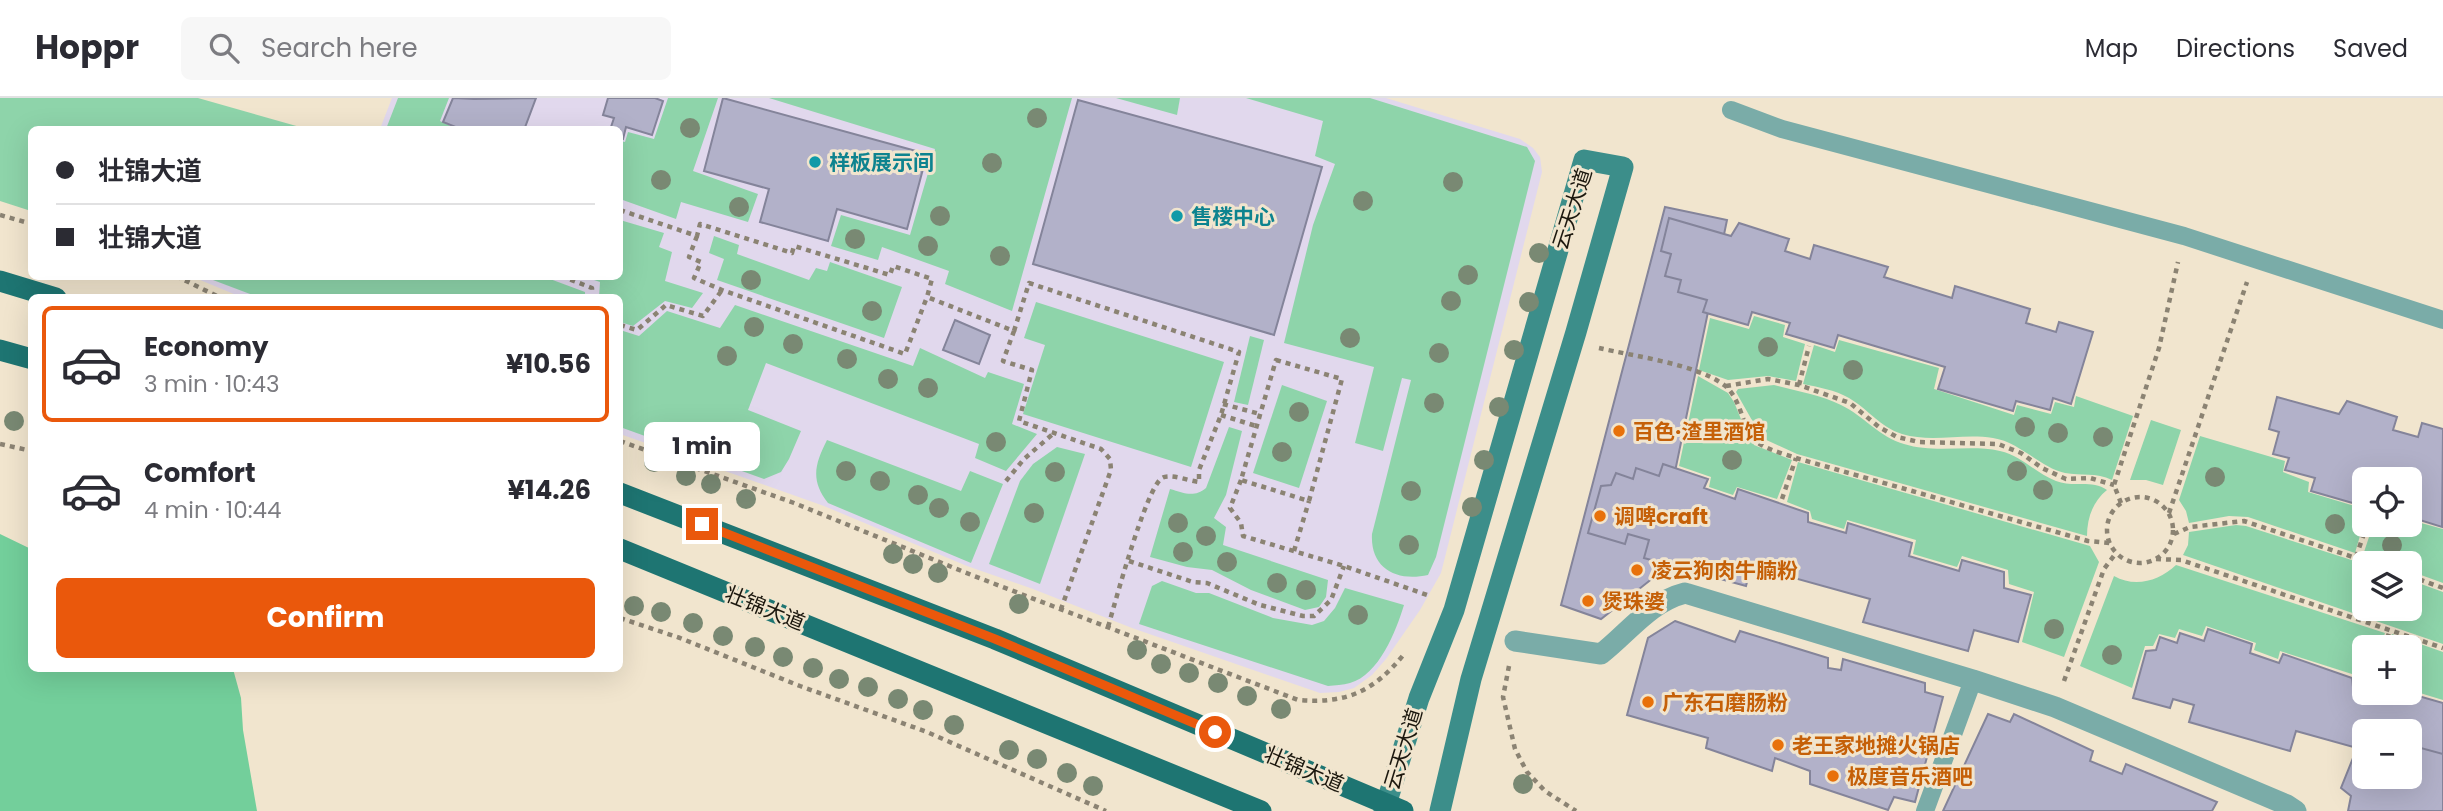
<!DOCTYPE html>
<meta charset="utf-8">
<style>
:root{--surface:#fff;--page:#f7f7f7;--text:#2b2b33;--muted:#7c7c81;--line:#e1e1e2;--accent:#ea580c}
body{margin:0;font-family:Poppins,"Noto Sans SC",sans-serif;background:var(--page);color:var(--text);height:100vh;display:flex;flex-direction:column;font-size:26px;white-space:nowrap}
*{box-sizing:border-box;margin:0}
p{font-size:23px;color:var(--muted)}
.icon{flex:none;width:38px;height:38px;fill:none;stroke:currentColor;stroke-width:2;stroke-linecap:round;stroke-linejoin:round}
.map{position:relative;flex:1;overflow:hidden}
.details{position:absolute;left:28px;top:196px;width:595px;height:378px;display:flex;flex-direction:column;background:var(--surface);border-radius:10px;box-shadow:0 7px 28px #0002}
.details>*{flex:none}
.guide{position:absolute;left:28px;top:28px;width:595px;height:154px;border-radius:10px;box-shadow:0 7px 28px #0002;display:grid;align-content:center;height:154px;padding:0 28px;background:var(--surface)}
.tools{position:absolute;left:2352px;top:369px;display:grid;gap:14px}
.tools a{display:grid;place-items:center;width:70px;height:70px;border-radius:10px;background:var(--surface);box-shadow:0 7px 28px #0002;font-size:35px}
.end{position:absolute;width:32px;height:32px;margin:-16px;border:9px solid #ea580c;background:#fff;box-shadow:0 0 0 4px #fff}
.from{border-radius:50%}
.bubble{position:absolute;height:49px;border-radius:10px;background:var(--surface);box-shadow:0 7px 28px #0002;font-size:23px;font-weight:700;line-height:49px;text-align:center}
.guide b{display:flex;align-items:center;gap:24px;height:66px;font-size:26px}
.guide b+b{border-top:2px solid var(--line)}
.guide i{width:18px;height:18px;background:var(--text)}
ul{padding:12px 0 0;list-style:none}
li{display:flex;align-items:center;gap:21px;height:116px;margin:0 14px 10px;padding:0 14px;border:4px solid transparent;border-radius:10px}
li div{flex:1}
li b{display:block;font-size:26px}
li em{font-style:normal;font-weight:700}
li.selected{border-color:var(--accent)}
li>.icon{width:63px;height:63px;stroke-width:1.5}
.button{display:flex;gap:14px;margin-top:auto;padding:14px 28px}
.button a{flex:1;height:80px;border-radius:10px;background:var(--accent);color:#fff;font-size:28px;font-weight:700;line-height:80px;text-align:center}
header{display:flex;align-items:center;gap:42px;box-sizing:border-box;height:98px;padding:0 35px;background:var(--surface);border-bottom:2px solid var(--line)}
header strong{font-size:33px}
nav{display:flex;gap:38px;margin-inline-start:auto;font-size:24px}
.search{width:490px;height:63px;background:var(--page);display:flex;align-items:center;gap:18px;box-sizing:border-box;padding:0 24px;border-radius:10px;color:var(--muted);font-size:26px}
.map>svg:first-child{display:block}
</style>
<header>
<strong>Hoppr</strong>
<div class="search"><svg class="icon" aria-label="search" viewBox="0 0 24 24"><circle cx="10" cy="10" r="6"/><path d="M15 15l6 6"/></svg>Search here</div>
<nav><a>Map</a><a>Directions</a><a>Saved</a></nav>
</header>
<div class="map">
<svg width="2443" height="713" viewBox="0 0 2443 713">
<rect width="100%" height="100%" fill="#f1e5ce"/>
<polygon fill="#e1d8ed" points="392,0 1386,0 1520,41 1533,50 1540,59 1542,74 1441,475 1420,512 1386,561 1372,577 1354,590 1339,594 1320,595 1132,530 1033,491 967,468 824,408 620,336 620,200 241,199 193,179 620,178 620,32 380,31"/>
<g fill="#8ed4aa">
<polygon points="0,0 198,0 307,31 32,32 31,113 0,103"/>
<polygon points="398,0 449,0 440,23 457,31 386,31"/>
<polygon points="668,0 718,0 693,73 758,96 748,124 681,104 676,121 620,101 620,43 625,44 628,34 654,41"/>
<polygon points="769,0 1072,0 1012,213 945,186 949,173 882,149 878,162 831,148 841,117 910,137 935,51"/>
<polygon points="1116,0 1180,0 1177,17"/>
<path d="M1246 0H1370L1527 49 1535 63 1436 459 1428 477C1397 484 1370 471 1372 436L1411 282 1402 280 1383 353 1355 345 1374 269 1284 245 1313 127 1335 66 1315 58 1323 23Z"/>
<polygon points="620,122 664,135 659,149 672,154 665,183 703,195 692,210 665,203 633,228 620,224 620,200 599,199 600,184 585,179 620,178"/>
<polygon points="714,138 739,147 737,156 809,182 816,170 827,173 830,164 902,189 884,240 717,182 724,161 709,155"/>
<polygon points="542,178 585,194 585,199 258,199 205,179"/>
<polygon points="1036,204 1224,264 1191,369 1023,316 1045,247 1024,240"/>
<polygon points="735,207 913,268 920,250 985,280 988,274 1024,286 1012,326 1037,336 1006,373 975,360 979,346 766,265 748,312 801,333 789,361 781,374 764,381 620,329 620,232 639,238 667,213 720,230"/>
<polygon points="1754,218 1785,227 1783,239 1805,246 1796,283 1768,278 1728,282 1699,272 1710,220 1749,231"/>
<polygon points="1250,238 1264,242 1248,307 1234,304"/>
<path d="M1839 242 1939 270 1934 291 2014 317 2017 307 2051 316 2055 304 2074 309 2076 298 2133 318 2112 382C2096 374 2081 378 2065 375 2039 369 2020 344 1993 340 1962 335 1932 345 1902 336 1880 329 1868 311 1849 300 1835 292 1818 289 1803 286L1814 247 1835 254Z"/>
<polygon points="1698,278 1728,295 1734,304 1743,326 1754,347 1792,362 1777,401 1737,389 1733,397 1709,389 1711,379 1679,368"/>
<polygon points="1282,287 1327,303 1299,390 1253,375"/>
<path d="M1774 287C1796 293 1821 297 1841 307 1864 318 1879 339 1904 346 1936 356 1969 346 2000 353 2022 358 2035 375 2056 383 2073 390 2092 381 2107 392 2093 403 2087 420 2087 438L1797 356 1762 340 1736 294 1738 291Z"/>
<polygon points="2151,322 2181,332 2163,387 2146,382 2130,382"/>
<path d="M1229 329 1242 333 1226 397 1214 420 1226 429 1223 447 1328 482 1326 499 1319 509 1305 512 1251 492 1212 472 1187 469 1150 459 1170 391C1184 395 1194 400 1206 390Z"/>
<polygon points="2200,338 2285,363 2283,374 2309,384 2308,394 2358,409 2362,397 2364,398 2364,424 2355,455 2248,419 2229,418 2189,425 2186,413 2179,402"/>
<path d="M827 342 961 393 970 373 1003 386 971 465 828 405C810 382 815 366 827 342Z"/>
<polygon points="1057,349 1085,356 1040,486 989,466 1020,383 1033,366"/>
<polygon points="1798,364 2090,448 2099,464 2064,559 2022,544 2034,494 2009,486 2008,472 1962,458 1957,469 1913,456 1916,442 1847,422 1844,431 1812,421 1810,413 1787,404"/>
<polygon points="2410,422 2443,431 2443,485 2410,473 2410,466 2387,465 2363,457 2373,427 2410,427"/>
<polygon points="2236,427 2246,428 2364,466 2364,511 2410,511 2410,482 2443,494 2443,546 2183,457 2188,447 2189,434"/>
<path d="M2176 467 2385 535 2380 549 2364 550V588L2356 587 2355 577 2280 553 2278 561 2254 552 2256 545 2206 528 2202 538 2179 531 2175 540 2159 536 2153 548H2145L2132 590 2080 568 2114 478C2135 490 2159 483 2176 467Z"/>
<path d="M1162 483 1196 495H1209L1273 520 1312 527 1324 523 1335 510 1345 490 1404 507C1396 533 1379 577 1350 585 1343 587 1335 587 1328 588L1139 526 1152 488Z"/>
<polygon points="2392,536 2443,554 2443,602 2410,592 2410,550 2388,549"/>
</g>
<polygon fill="#73cf9b" points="0,436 31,451 32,570 233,571 241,600 243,632 257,713 0,713"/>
<g fill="#b2b1c9" stroke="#84849a" stroke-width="2">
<polygon points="453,0 474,1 536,0 524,32 463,32 443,24"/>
<polygon points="608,0 655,0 663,3 652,37 626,29 623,41 620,40 620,32 610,32 614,20 603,17"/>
<polygon points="723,0 927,56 907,131 837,111 828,143 760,124 769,91 704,73"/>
<polygon points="1078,2 1322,69 1274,237 1033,166"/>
<polygon points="1665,109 1727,122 1653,480 1601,521 1561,507"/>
<polygon points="1669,120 1731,138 1739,125 1789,141 1785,153 1810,161 1814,147 1888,169 1884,179 1952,200 1955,188 2030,211 2026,225 2056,234 2059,224 2093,234 2071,306 2053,300 2050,312 2016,303 2013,313 1938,291 1945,269 1838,237 1834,250 1786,236 1790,225 1752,214 1748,227 1703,214 1707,202 1678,194 1681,182 1665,178 1671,156 1661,153"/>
<polygon points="955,222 990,237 979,266 943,252"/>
<polygon points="2277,299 2339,316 2347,303 2397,319 2393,332 2418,339 2422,325 2443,331 2442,429 2410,419 2410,382 2364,382 2364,393 2360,392 2356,406 2311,393 2315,380 2285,372 2289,360 2273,356 2279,334 2269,331"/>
<polygon points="1663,366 1708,381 1704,390 1735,401 1738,391 1808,415 1808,424 1846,435 1848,425 1912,445 1909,458 1959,473 1962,462 2004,474 2004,490 2031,497 2018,544 1974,532 1968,553 1863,524 1870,501 1751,468 1746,488 1644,460 1649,442 1628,436 1625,446 1588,435 1601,388 1611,387 1616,375 1633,381 1636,370 1659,378"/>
<polygon points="1675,523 1735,544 1740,533 1828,560 1828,570 1841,572 1843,561 1925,585 1925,594 1943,599 1915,704 1894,699 1888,712 1810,686 1810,673 1775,660 1772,673 1706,650 1708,640 1627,617 1648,540"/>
<polygon points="2208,531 2252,546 2250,555 2279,565 2283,556 2352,580 2353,589 2364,592 2364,595 2374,595 2390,600 2391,595 2408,595 2443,605 2443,698 2408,688 2414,666 2410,665 2410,634 2364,634 2364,652 2296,633 2290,653 2189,624 2194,607 2173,601 2170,610 2133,600 2146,553 2156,552 2160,539 2177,545 2180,535 2204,543"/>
<polygon points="1988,616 2010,624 2014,616 2093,653 2090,663 2122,676 2126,666 2217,704 2212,713 1943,713"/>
<polygon points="2363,635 2364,679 2410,679 2410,647 2443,656 2443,713 2348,713 2351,698 2341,690"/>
</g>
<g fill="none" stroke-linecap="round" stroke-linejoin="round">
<g stroke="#8b8373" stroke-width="4.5" stroke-dasharray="5 5" stroke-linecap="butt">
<polyline points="620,112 697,138 700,126 792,155 794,148 890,177 893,168 932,181 927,199 1014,233 1003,263 1032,272 1019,323 1101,351 1110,361 1111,372 1061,511"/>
<polyline points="0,117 32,126"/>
<polyline points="697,138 689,159 701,164 694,180 722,192 905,256 927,199"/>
<polyline points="176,178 221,200"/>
<polyline points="561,178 592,190 592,200"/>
<polyline points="620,227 637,232 666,207 703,218 722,192"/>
<path d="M1014 233 1029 185 1239 254 1221 317 1199 372V384C1189 383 1170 375 1162 380 1146 390 1115 505 1108 529"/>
<path d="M1599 250C1633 258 1696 266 1724 287 1743 301 1742 336 1760 346 1771 353 1785 356 1796 360L2088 443 2110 445"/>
<polygon points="1276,262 1342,281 1309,403 1241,382"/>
<polyline points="1799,287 1809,248"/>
<polyline points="1726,288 1768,281 1799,287 1850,305 1879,329 1897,339 1919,344 1998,346 2021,355 2042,370 2066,381 2090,380 2114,387"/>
<polyline points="1223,306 1260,316"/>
<polyline points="1221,317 1256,328"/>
<path d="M620 343 794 405 974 478 1298 602C1345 606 1374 594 1404 556"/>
<polyline points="0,346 32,353"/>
<polyline points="1241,382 1230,410 1241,425 1243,438 1344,468 1430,498"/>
<polyline points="1006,383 1024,361 1054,335"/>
<circle cx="2140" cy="432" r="33"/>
<polyline points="1782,401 1796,360"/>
<polyline points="2121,405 2114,387 2159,250 2178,164"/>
<polyline points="2169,415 2247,184"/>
<polyline points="2174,436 2190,429 2244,423 2374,466"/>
<polyline points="1294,453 1309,403"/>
<polyline points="2356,459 2367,427"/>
<polyline points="2156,461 2181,462 2443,550"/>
<polyline points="1129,463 1193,484 1207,485 1260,507 1303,518 1314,518 1331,502 1344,468"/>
<polyline points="2410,478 2443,490"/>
<polyline points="620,520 680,540 800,588 927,634 1106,713"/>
<polyline points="2384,550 2390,532"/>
<polyline points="1509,568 1503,599 1515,651 1527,674 1545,693 1576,713"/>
<polyline points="2064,583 2104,471 2116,455"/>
</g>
<g stroke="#7aaca8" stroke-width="18">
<polyline points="1731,12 1782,31 2184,138 2443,222"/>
<polyline points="1925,713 1973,582"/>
</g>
<path stroke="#7aaca8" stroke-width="21" d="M1515 543 1601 556C1629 534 1650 504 1685 495L1973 582 2055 609 2287 707 2296 713"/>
<polyline stroke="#3c8e8a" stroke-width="21" points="1384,713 1419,600 1454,512 1584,62 1623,69 1576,234 1471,581 1440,713"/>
<g stroke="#1e7572" stroke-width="21">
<polyline points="0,183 56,200"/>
<polyline points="0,252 32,261"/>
<polyline points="620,395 995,541 1403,713"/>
<polyline points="620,451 1261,713"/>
</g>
</g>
<g fill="#798973">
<circle cx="1037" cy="20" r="10"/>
<circle cx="690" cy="30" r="10"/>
<circle cx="992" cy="65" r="10"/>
<circle cx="661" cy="82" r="10"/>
<circle cx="1453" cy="84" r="10"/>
<circle cx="1363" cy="103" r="10"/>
<circle cx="739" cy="109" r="10"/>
<circle cx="940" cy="118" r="10"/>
<circle cx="855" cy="141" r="10"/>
<circle cx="928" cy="148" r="10"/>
<circle cx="1539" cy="155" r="10"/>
<circle cx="1000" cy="158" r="10"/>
<circle cx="1468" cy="177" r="10"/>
<circle cx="751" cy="182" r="10"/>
<circle cx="1451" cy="203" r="10"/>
<circle cx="1529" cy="204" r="10"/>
<circle cx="872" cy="213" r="10"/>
<circle cx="754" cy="229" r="10"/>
<circle cx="1350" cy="240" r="10"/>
<circle cx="793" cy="246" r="10"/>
<circle cx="1768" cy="249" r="10"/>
<circle cx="1514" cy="252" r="10"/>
<circle cx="1439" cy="255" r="10"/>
<circle cx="727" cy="258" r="10"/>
<circle cx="847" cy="261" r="10"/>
<circle cx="1853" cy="272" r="10"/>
<circle cx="888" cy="281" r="10"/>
<circle cx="928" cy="290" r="10"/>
<circle cx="1434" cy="305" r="10"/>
<circle cx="1499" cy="309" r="10"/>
<circle cx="1299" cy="314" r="10"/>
<circle cx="14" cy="323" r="10"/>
<circle cx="2025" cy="329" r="10"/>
<circle cx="2058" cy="335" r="10"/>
<circle cx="2103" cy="339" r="10"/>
<circle cx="996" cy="344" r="10"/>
<circle cx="1282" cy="354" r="10"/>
<circle cx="1484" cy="362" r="10"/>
<circle cx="1732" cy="362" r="10"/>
<circle cx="654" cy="364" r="10"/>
<circle cx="846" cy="373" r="10"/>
<circle cx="2017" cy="373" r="10"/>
<circle cx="1055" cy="374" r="10"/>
<circle cx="686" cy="378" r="10"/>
<circle cx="2215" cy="379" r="10"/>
<circle cx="880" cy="383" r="10"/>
<circle cx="711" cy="386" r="10"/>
<circle cx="2043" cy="392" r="10"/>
<circle cx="1411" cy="393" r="10"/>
<circle cx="918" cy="397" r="10"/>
<circle cx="746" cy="401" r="10"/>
<circle cx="1472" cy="409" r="10"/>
<circle cx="939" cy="410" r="10"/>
<circle cx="1034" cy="415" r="10"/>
<circle cx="970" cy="424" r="10"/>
<circle cx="1178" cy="425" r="10"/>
<circle cx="2335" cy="426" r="10"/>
<circle cx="1206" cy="438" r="10"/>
<circle cx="1409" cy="447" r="10"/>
<circle cx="2392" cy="447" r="10"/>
<circle cx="1183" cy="454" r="10"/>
<circle cx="893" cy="456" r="10"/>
<circle cx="1227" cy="464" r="10"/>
<circle cx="913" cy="466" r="10"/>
<circle cx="938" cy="475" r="10"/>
<circle cx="1277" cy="485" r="10"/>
<circle cx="1306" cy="492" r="10"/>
<circle cx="1019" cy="506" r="10"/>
<circle cx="634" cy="508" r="10"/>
<circle cx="661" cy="514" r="10"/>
<circle cx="1358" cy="517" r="10"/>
<circle cx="693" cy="525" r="10"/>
<circle cx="2054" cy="531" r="10"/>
<circle cx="723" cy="538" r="10"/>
<circle cx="755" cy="549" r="10"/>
<circle cx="1137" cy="552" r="10"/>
<circle cx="2112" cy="557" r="10"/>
<circle cx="783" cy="559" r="10"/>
<circle cx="1161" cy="566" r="10"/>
<circle cx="813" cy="570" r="10"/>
<circle cx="1189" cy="575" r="10"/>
<circle cx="839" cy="581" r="10"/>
<circle cx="1218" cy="585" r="10"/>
<circle cx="868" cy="589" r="10"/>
<circle cx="1247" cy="598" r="10"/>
<circle cx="898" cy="601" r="10"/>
<circle cx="1281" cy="611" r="10"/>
<circle cx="923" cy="612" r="10"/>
<circle cx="954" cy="627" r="10"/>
<circle cx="1009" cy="652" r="10"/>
<circle cx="1037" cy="661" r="10"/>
<circle cx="1067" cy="675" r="10"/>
<circle cx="1523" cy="686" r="10"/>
<circle cx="1093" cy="688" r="10"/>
</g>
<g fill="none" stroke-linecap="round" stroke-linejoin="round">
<polyline stroke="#ea580c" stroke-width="9" points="702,426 995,541 1215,634"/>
</g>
<g fill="#0f9aa8" stroke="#f1e5ce" stroke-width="2.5">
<circle cx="815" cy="64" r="7"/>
<circle cx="1177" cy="118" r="7"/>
</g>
<g fill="#e8710a" stroke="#f1e5ce" stroke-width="2.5">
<circle cx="1619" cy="333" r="7"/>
<circle cx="1600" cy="418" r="7"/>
<circle cx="1637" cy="472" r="7"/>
<circle cx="1588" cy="503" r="7"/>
<circle cx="1648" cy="604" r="7"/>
<circle cx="1778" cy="647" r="7"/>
<circle cx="1833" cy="678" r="7"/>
</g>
<g text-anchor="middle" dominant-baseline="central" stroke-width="6" stroke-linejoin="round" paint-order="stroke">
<g font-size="21" font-weight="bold" fill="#0d838f" stroke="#f1e5ce" text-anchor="start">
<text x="829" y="64">样板展示间</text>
<text x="1191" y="118">售楼中心</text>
</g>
<g font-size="21" fill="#1b170e" stroke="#f1e5ce">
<text transform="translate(1572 111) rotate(-72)">云天大道</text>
<text transform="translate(765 510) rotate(22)">壮锦大道</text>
<text transform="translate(1403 651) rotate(-73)">云天大道</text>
<text transform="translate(1304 671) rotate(23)">壮锦大道</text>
</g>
<g font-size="21" font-weight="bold" fill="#c56008" stroke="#f1e5ce" text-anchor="start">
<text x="1633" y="333">百色·渣里酒馆</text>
<text x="1614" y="418">调啤craft</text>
<text x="1651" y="472">凌云狗肉牛腩粉</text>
<text x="1602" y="503">煲珠婆</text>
<text x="1662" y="604">广东石磨肠粉</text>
<text x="1792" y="647">老王家地摊火锅店</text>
<text x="1847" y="678">极度音乐酒吧</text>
</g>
</g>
</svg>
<div class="tools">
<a><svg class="icon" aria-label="locate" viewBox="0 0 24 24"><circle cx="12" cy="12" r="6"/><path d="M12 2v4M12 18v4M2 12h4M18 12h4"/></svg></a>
<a><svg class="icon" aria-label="layers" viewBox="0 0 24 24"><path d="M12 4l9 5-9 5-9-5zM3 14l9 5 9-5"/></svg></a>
<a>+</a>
<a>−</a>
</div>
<i class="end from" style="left:1215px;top:634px"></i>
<i class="end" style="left:702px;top:426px"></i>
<div class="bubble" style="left:644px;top:324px;width:116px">1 min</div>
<div class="guide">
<b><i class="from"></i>壮锦大道</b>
<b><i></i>壮锦大道</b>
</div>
<section class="details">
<ul>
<li class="selected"><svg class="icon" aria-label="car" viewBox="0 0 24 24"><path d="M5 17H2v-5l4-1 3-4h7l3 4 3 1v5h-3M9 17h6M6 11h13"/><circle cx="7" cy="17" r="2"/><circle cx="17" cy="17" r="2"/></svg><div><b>Economy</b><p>3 min · 10:43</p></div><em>¥10.56</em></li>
<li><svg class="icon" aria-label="car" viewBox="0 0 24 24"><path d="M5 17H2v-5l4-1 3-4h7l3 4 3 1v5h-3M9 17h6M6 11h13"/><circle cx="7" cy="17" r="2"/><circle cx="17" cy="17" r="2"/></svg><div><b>Comfort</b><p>4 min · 10:44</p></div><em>¥14.26</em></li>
</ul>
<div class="button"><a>Confirm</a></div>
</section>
</div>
